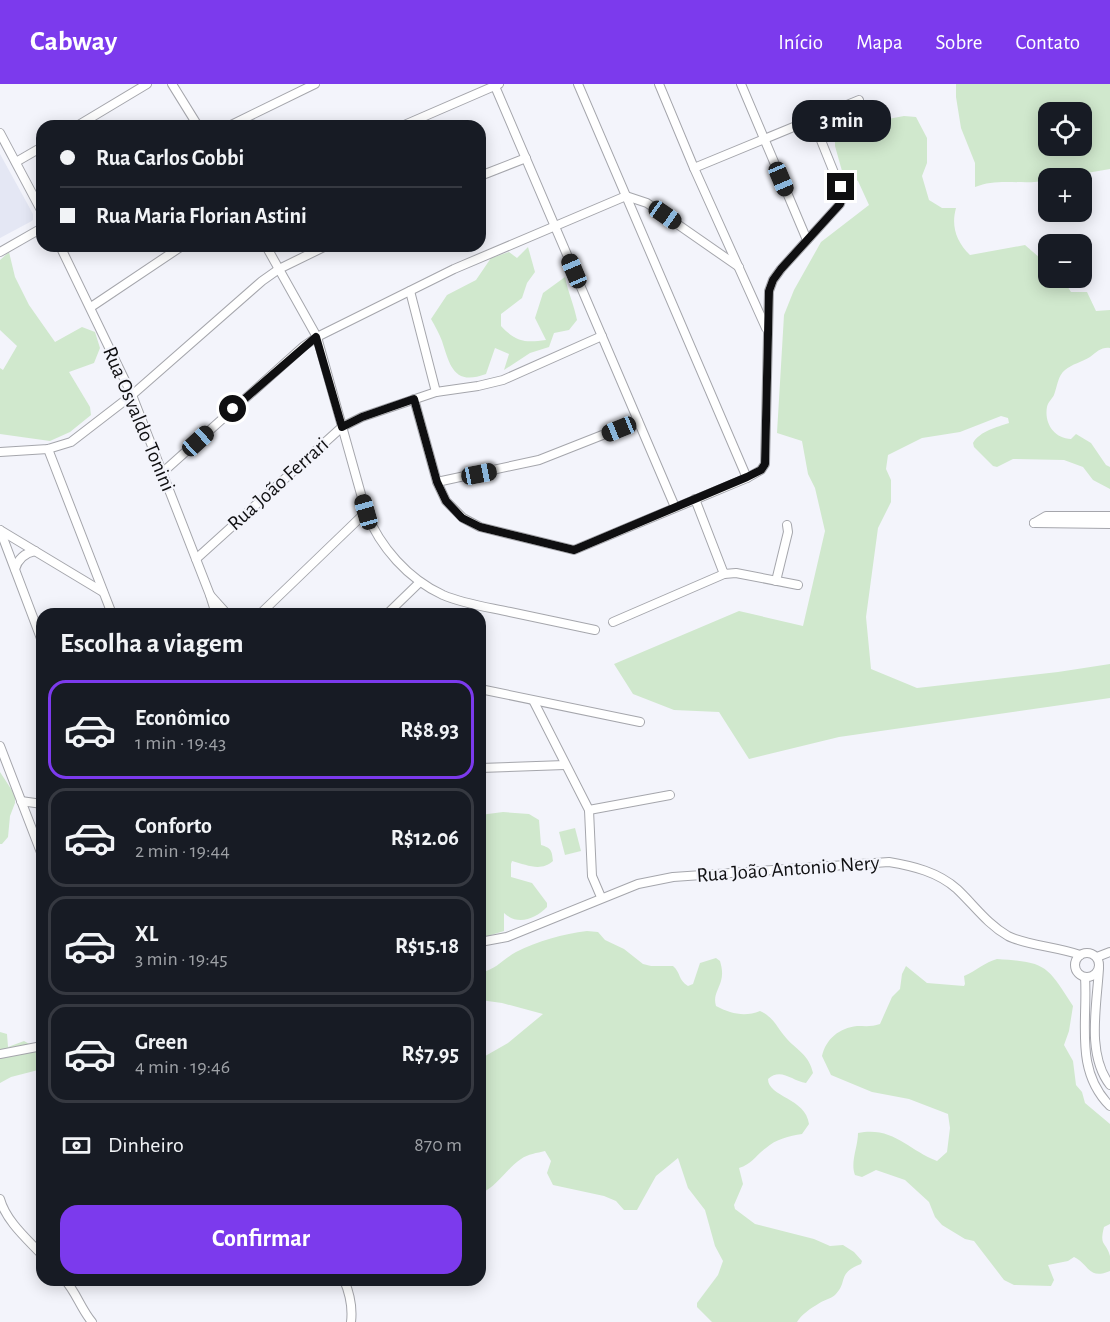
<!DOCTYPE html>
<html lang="pt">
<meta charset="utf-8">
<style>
:root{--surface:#171b24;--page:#242831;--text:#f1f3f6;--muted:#9ea1a6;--line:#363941;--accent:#7c3aed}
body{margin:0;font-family:"Alegreya Sans",sans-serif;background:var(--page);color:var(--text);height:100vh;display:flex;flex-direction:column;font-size:22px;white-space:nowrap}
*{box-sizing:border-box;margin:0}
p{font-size:20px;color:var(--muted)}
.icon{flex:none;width:33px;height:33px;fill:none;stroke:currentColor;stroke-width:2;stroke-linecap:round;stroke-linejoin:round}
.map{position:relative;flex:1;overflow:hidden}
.sheet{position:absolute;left:36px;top:524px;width:450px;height:678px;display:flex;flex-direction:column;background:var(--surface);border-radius:18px;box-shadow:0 3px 15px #0003}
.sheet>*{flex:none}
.top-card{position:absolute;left:36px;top:36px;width:450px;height:132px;border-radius:18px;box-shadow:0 3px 15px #0003;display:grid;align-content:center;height:132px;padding:0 24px;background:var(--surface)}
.tools{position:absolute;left:1038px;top:18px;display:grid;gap:12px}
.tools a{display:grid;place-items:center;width:54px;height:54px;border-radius:12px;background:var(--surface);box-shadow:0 3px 15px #0003;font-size:30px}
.end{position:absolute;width:27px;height:27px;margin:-14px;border:8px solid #0f0f11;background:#fff;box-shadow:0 0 0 3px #fff}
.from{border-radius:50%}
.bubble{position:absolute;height:42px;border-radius:18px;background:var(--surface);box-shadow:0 3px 15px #0003;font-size:20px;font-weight:700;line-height:42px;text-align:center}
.car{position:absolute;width:18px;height:36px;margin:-18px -9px;border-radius:8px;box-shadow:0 0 4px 2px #0007;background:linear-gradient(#222 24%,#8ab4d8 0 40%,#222 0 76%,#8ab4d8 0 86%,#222 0)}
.top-card b{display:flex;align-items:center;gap:21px;height:57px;font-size:22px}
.top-card b+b{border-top:2px solid var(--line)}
.top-card i{width:15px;height:15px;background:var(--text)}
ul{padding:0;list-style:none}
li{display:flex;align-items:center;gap:18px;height:99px;margin:0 12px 9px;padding:0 12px;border:3px solid var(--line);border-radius:18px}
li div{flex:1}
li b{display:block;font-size:22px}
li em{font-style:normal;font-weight:700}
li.selected{border-color:var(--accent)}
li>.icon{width:54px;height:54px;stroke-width:1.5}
h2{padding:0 24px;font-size:27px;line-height:72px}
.pay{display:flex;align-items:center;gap:15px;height:66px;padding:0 24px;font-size:22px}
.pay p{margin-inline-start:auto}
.primary-button{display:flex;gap:12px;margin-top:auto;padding:12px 24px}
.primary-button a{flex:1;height:69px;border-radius:18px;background:var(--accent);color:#fff;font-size:24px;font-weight:700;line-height:69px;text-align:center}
header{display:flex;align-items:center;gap:36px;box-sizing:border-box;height:84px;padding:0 30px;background:var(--accent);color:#fff}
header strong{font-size:28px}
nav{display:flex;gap:33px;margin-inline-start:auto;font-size:21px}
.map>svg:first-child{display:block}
</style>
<header>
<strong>Cabway</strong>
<nav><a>Início</a><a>Mapa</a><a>Sobre</a><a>Contato</a></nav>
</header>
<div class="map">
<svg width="1110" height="1238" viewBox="0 0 1110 1238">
<rect width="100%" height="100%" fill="#f3f4fb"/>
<polygon fill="#e4e7f4" points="0,70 33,130 33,136 30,138 0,154"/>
<g fill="#d0e8cd" fill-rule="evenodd">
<path d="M956 0H1110V85L1058 94H1048V96C1024 102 999 93 975 103V79L961 44 956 13ZM1082 28V62H1048V28Z"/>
<path d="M904 32 916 33 927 54V79L922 92 929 116 942 124H956C951 142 956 157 970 171L1025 161 1048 181V194H1062L1071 208H1087L1096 227 1110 226V264C1101 263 1097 268 1090 273 1082 278 1072 280 1065 286 1058 291 1057 303 1054 311 1052 315 1048 318 1047 323 1044 339 1054 354 1071 355L1076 350 1091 359 1106 381 1110 383V405L1093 396 1083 383 1064 376 1013 375 997 383 993 382 974 363 973 359C980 347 997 343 1009 339L1008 334 1001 332 960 348 922 354 888 371 886 385 891 396V418L878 444 866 533 871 585 917 604 1058 588 1110 580V614L839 653 749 675 719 628 674 626 633 610 614 580 739 527 803 542 825 447 815 404 808 390 802 357 777 349 784 231 794 206 821 158 869 121 858 97 842 87 835 62V50L846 43Z"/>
<path d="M528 163 535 188 527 199 522 214 501 230V242C516 258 525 259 546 256L535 234 543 209 565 193C568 208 574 221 577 236L569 246 554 249 549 263 530 269 504 286 509 270 495 264 486 290C454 302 450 282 442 257 439 249 435 242 431 235L447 211 476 196 491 174 509 168 517 174Z"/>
<polygon points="9,168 15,193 29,221 55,258 82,243 95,248 100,264 94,279 69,288 90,323 91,331 70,348 50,357 0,350 0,284 3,286 17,262 0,246 0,176"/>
<polygon points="0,688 15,711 15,719 10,732 8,753 2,760 0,760"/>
<path d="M503 728 529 730 539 736 541 761C551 764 552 766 553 777 541 788 527 781 512 777L511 780V793L532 799 547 819V823C535 835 518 842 504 829V847L491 851 480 862V731Z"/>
<polygon points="575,744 581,767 565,771 559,748"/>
<path d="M587 847 598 848 605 856 624 865 643 880 651 882H673C681 889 678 896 688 902L693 900 700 879 716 874 720 877C722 884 723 890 721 897 718 907 713 912 716 922 731 930 745 933 760 927 774 933 777 944 787 955 798 967 809 971 813 989L806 999C792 997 781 983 768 995 768 1013 806 1014 809 1040L802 1050C789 1052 776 1055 766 1064 755 1072 752 1080 739 1084L743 1100 734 1121 735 1125 755 1140 814 1155 830 1162 843 1161 854 1168 862 1177 861 1180C836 1190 849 1197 835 1211 831 1215 823 1216 818 1220 811 1224 801 1231 797 1238H712L697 1223V1219L718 1191 723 1177 715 1162 705 1126 688 1104 678 1074 656 1092 637 1126H624L616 1117 604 1112 553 1101 547 1089 551 1077 545 1067C537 1069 528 1070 521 1075 507 1084 498 1102 480 1110V975L508 959 543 930 502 919 480 916V889C497 885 502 876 516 868 538 857 563 850 587 847Z"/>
<path d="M997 875C1046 878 1047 881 1073 922L1069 947 1064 961 1073 977 1076 1001 1082 1008 1085 1019 1110 1040V1140L1104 1143C1099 1163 1106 1157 1110 1172 1110 1176 1110 1183 1110 1187 1088 1196 1090 1181 1074 1173L1068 1177 1048 1181 1054 1196 1051 1202 1014 1201 1004 1196 974 1157 965 1155 942 1141 935 1133 929 1118 905 1096 876 1086 862 1093 855 1091C850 1078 858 1063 858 1049 893 1042 908 1066 937 1077L947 1068 950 1044 948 1030 909 1015 872 1008 831 991 822 972C826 955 839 944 857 942 865 942 872 943 880 940L892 913 900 905 902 890 906 882 927 899 964 902 965 900 964 892C976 887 985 878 997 875Z"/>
<polygon points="0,948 7,950 8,963 24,957 42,967 42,985 11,993 0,999"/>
</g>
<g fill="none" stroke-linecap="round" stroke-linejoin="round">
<g stroke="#a5a6ac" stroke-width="10">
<g id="minor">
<polyline points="172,0 198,42"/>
<polyline points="494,0 675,423"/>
<polyline points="578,0 747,394"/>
<polyline points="659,0 694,84 766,244"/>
<polyline points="741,0 807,156"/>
<polyline points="77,42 147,0"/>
<polyline points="229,42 315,0"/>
<polyline points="402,42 499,0"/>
<polyline points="0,49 42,128"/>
<polyline points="16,78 42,63"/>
<polyline points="694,84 859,16"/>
<polyline points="480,92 526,74"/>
<polyline points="60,162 132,311 210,511"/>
<path d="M266 162 317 253 366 428C380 463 408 495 443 511 464 520 487 523 510 528 538 534 567 540 595 546"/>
<polyline points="0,168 42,144"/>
<polyline points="410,207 436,308"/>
<polyline points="91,223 182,162"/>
<polyline points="414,315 437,398 446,417 463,434 480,443 574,466 747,394 761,386 765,380 769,207 773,196 781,185 840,120 843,111 812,34"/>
<polyline points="48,365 112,530"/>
<polyline points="0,368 48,365 71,358 132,311 262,197 279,185 326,162"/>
<polyline points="163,388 304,262 317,253 454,185 626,112 647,119 739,183"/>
<polyline points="437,398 539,376 638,337"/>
<polyline points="695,415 724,490 736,489 798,501"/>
<polyline points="1034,439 1046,432 1110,432"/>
<polyline points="1034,439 1110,440"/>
<polyline points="0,446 103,508"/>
<polyline points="0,446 42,557"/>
<polyline points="196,475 342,343 362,333 436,308 478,302 503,296 602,252"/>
<path d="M15 485C18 475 25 469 35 467"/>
<polyline points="776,497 788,448 787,441"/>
<polyline points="216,530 210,511 227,530"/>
<polyline points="260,530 366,428"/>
<polyline points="387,530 420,498"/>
<polyline points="613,538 724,490"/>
<polyline points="480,605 640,638"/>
<polyline points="534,618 589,726 592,792 601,813"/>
<polyline points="0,662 42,771"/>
<polyline points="480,684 565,681"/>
<polyline points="21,717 42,720"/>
<polyline points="589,726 670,711"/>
<path d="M480 858 507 853 638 800 673 793 889 778C913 782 938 788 957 805 974 821 987 840 1008 852 1025 861 1059 863 1080 871"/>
<circle cx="1087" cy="881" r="12"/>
<polyline points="1097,873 1110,868"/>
<path d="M1099 884C1097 921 1086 970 1110 1001"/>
<path d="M1085 893C1088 938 1074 986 1110 1022"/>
<polyline points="0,970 42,962"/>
<path d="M0 1115C6 1137 27 1155 42 1171"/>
<path d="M65 1196C76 1208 81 1225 92 1238"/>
<path d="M344 1196C350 1210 353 1222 351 1238"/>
</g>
</g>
<use href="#minor" stroke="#fff" stroke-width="8"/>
</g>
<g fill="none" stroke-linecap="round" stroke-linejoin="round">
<polyline stroke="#0f0f11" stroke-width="8" points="233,325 316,253 342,343 362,333 414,315 437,398 446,417 462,434 480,443 574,466 747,393 761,386 765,380 769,207 773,196 781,185 840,120 843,111 841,103"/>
</g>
<g text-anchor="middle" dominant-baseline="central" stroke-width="4.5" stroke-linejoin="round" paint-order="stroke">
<g font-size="21" fill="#0f0f11" stroke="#f3f4fb">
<text transform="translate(139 335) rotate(67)">Rua Osvaldo Tonini</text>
<text transform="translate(278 400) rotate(-42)">Rua João Ferrari</text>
<text transform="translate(788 785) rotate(-4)">Rua João Antonio Nery</text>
</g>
</g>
</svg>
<div class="tools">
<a><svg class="icon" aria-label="locate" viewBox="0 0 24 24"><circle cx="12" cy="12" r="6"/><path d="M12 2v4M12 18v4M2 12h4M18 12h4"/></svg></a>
<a>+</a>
<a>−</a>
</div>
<i class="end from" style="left:233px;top:325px"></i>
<i class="end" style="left:841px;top:103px"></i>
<div class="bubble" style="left:792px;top:16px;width:99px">3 min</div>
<i class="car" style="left:781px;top:95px;rotate:157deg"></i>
<i class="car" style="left:665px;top:131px;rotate:125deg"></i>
<i class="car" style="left:574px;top:187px;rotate:337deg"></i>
<i class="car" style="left:619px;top:345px;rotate:248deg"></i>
<i class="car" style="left:198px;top:357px;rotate:48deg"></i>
<i class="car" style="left:479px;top:390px;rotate:79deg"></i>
<i class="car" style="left:366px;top:428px;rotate:344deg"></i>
<div class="top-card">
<b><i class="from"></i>Rua Carlos Gobbi</b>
<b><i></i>Rua Maria Florian Astini</b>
</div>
<section class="sheet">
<h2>Escolha a viagem</h2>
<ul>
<li class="selected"><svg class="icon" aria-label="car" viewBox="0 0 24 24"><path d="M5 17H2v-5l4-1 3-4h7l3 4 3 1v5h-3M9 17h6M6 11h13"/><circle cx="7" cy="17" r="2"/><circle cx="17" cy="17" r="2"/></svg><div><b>Econômico</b><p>1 min · 19:43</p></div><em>R$8.93</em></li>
<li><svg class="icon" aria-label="car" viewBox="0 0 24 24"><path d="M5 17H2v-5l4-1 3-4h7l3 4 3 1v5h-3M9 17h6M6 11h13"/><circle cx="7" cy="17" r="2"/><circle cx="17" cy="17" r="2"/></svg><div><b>Conforto</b><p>2 min · 19:44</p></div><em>R$12.06</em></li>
<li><svg class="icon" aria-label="car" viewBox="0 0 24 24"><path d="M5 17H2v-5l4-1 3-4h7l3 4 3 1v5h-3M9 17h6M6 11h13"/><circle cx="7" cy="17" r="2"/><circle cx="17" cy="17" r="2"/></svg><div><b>XL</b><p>3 min · 19:45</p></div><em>R$15.18</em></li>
<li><svg class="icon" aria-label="car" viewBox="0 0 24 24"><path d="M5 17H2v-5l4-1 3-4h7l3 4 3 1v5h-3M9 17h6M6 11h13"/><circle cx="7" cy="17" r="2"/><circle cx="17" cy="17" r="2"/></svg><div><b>Green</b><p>4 min · 19:46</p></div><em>R$7.95</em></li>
</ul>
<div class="pay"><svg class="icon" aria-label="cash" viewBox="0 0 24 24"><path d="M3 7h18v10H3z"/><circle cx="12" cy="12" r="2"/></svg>Dinheiro<p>870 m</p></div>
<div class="primary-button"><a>Confirmar</a></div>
</section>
</div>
